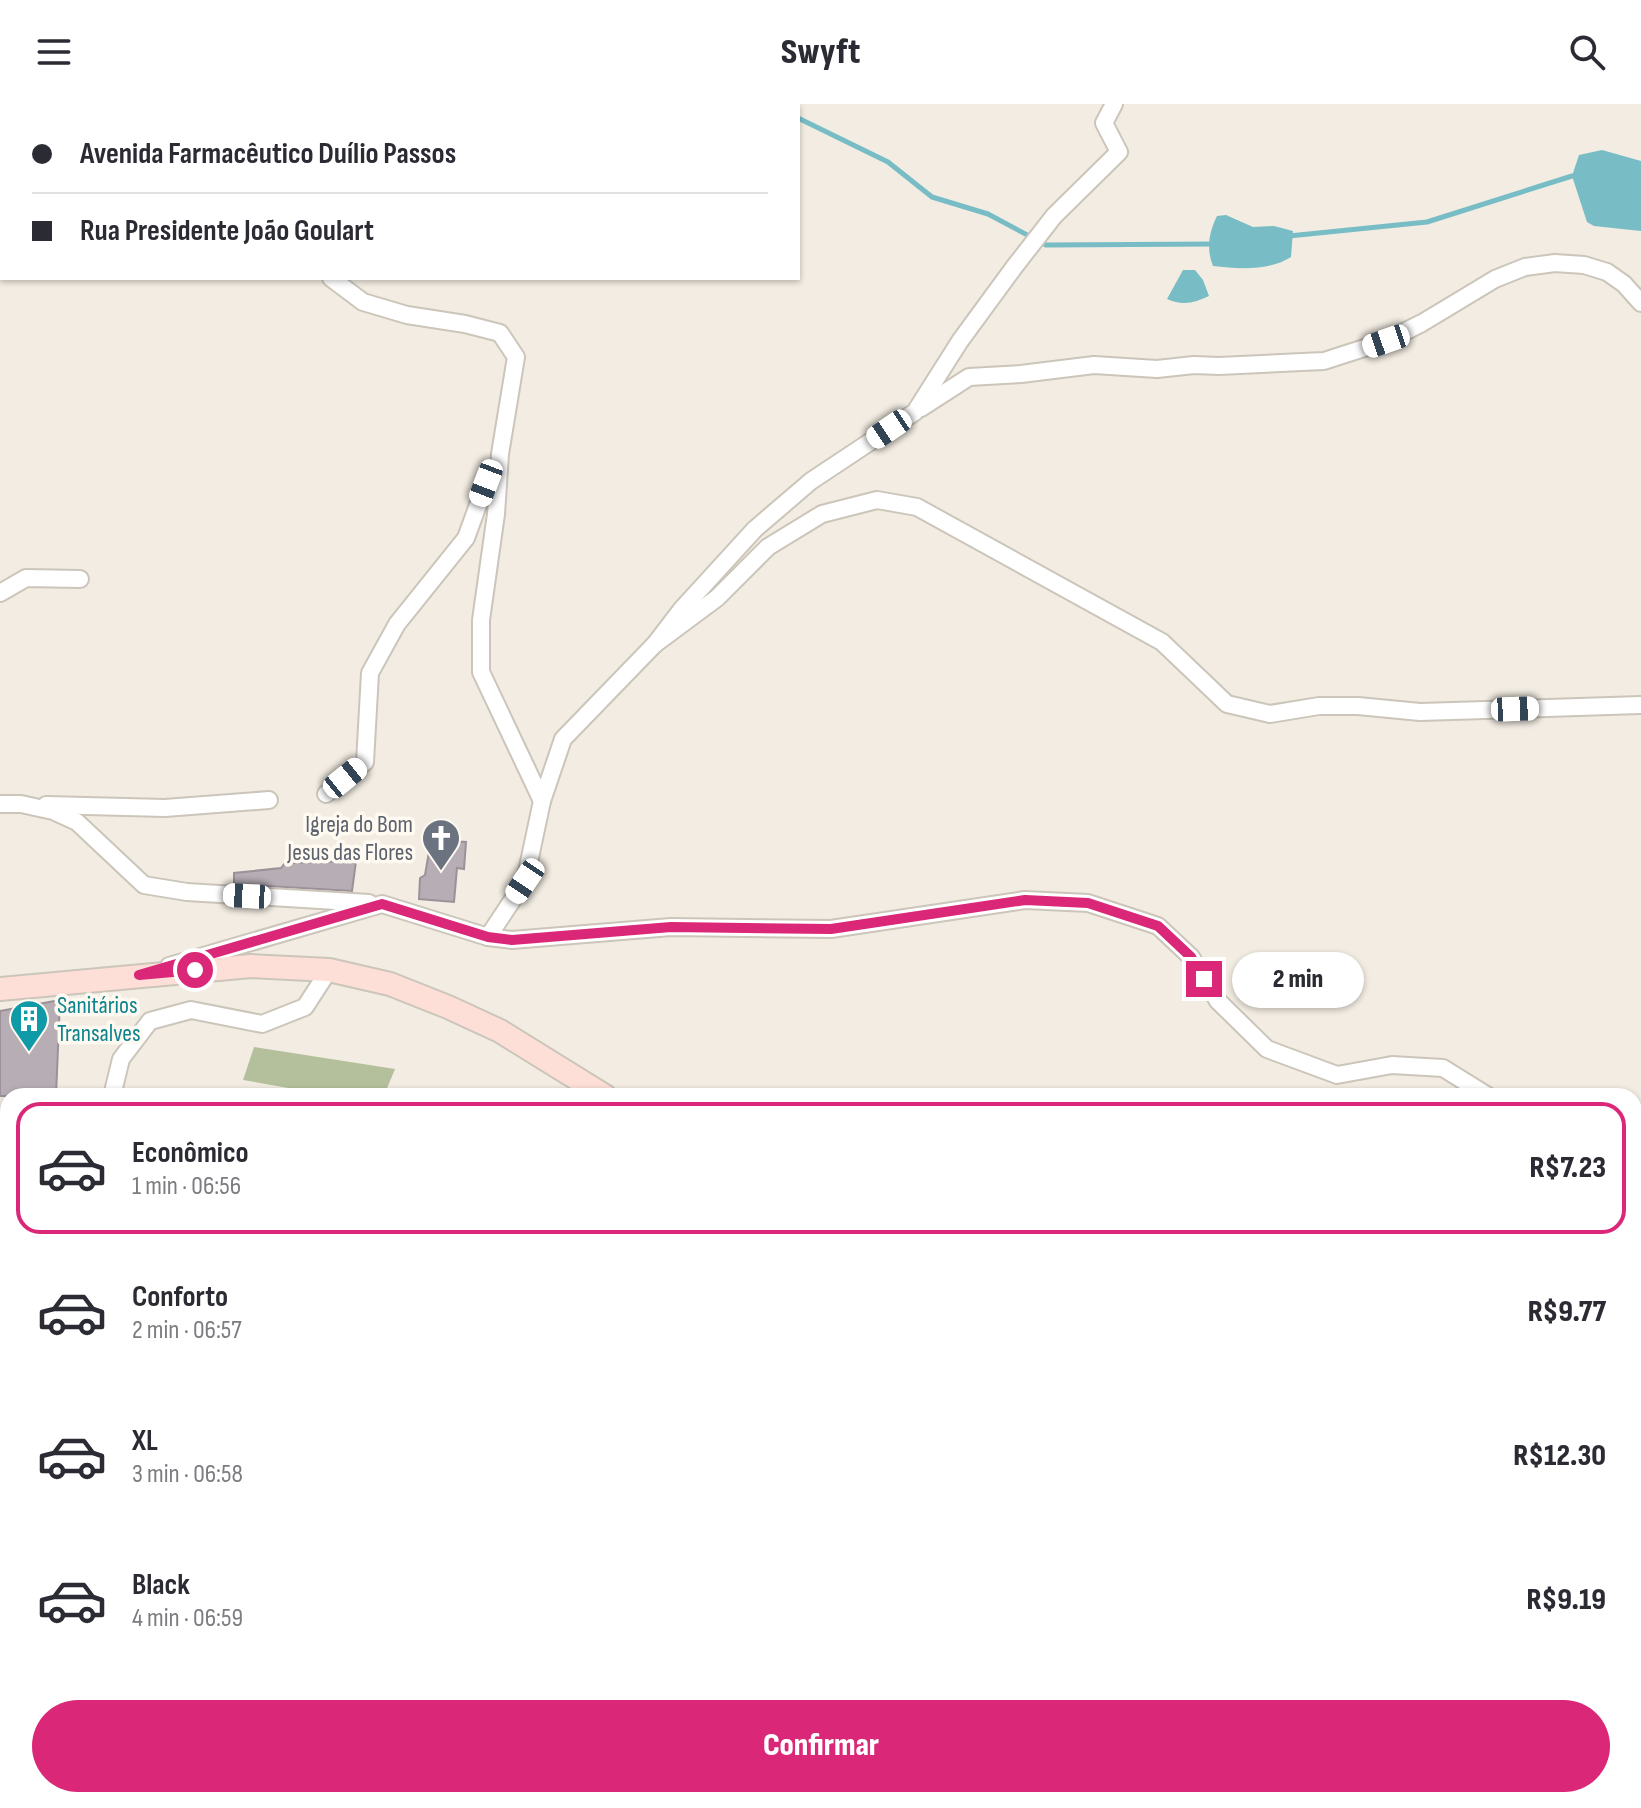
<!DOCTYPE html>
<html lang="pt">
<meta charset="utf-8">
<style>
:root{--surface:#fff;--page:#f2f2f3;--text:#2b2b33;--muted:#7c7c81;--line:#e1e1e2;--accent:#db2777}
body{margin:0;font-family:"Sofia Sans Condensed",sans-serif;background:var(--page);color:var(--text);height:100vh;display:flex;flex-direction:column;font-size:30px;white-space:nowrap}
*{box-sizing:border-box;margin:0}
p{font-size:26px;color:var(--muted)}
.icon{flex:none;width:44px;height:44px;fill:none;stroke:currentColor;stroke-width:2;stroke-linecap:round;stroke-linejoin:round}
.map{position:relative;flex:1;overflow:hidden}
.details{position:absolute;left:0px;top:984px;width:1642px;height:720px;display:flex;flex-direction:column;background:var(--surface);border-radius:24px 24px 0 0;box-shadow:0 2px 6px #0004}
.details>*{flex:none}
.guide{position:absolute;left:0px;top:0px;width:800px;height:176px;box-shadow:0 2px 6px #0004;display:grid;align-content:center;height:176px;padding:0 32px;background:var(--surface)}
.end{position:absolute;width:36px;height:36px;margin:-18px;border:10px solid #db2777;background:#fff;box-shadow:0 0 0 4px #fff}
.from{border-radius:50%}
.bubble{position:absolute;height:56px;border-radius:28px;background:var(--surface);box-shadow:0 2px 6px #0004;font-size:26px;font-weight:800;line-height:56px;text-align:center}
.car{position:absolute;width:24px;height:48px;margin:-24px -12px;border-radius:10px;box-shadow:0 0 6px 2px #0007;background:linear-gradient(#fff 24%,#345 0 40%,#fff 0 76%,#345 0 86%,#fff 0)}
.guide b{display:flex;align-items:center;gap:28px;height:76px;font-size:30px}
.guide b+b{border-top:2px solid var(--line)}
.guide i{width:20px;height:20px;background:var(--text)}
ul{padding:14px 0 0;list-style:none}
li{display:flex;align-items:center;gap:24px;height:132px;margin:0 16px 12px;padding:0 16px;border:4px solid transparent;border-radius:24px}
li div{flex:1}
li b{display:block;font-size:30px}
li em{font-style:normal;font-weight:800}
li.selected{border-color:var(--accent)}
li>.icon{width:72px;height:72px;stroke-width:1.5}
.action{display:flex;gap:16px;margin-top:auto;padding:16px 32px}
.action a{flex:1;height:92px;border-radius:48px;background:var(--accent);color:#fff;font-size:32px;font-weight:800;line-height:92px;text-align:center}
header{display:flex;justify-content:space-between;align-items:center;height:104px;padding:0 32px;background:var(--surface);font-size:36px;font-weight:800}
.map>svg:first-child{display:block}
</style>
<header><svg class="icon" aria-label="menu" viewBox="0 0 24 24"><path d="M4 6h16M4 12h16M4 18h16"/></svg>Swyft<svg class="icon" aria-label="search" viewBox="0 0 24 24"><circle cx="10" cy="10" r="6"/><path d="M15 15l6 6"/></svg></header>
<div class="map">
<svg width="1641" height="1704" viewBox="0 0 1641 1704">
<rect width="100%" height="100%" fill="#f2ece2"/>
<g fill="#b4c09c">
<polygon points="254,943 395,965 385,989 390,992 306,992 306,987 243,976"/>
<polygon points="8,1148 8,1696 39,1696 40,1704 0,1704 0,1149"/>
<polygon points="1634,1411 1641,1413 1641,1704 819,1704 811,1696 1634,1696"/>
</g>
<g fill="#78bdc6">
<polygon points="1602,46 1641,57 1641,127 1594,122 1587,118 1572,72 1579,51"/>
<path d="M1226 111 1253 123 1274 122 1293 127 1291 153C1269 167 1239 165 1213 162 1206 145 1209 128 1217 112Z"/>
<path d="M1183 166H1195L1203 176 1209 192C1195 199 1182 202 1167 195Z"/>
</g>
<g fill="none" stroke-linecap="round" stroke-linejoin="round">
<g stroke="#78bdc6" stroke-width="5">
<polyline points="762,0 767,2"/>
<polyline points="798,14 888,58 932,93 988,110 1046,141 1216,140"/>
<polyline points="1289,132 1427,118 1572,72"/>
</g>
<g stroke="#78bdc6" stroke-width="30">
<polyline points="0,1640 8,1637"/>
<polyline points="848,1696 865,1704"/>
</g>
</g>
<g fill="#b6adb5" stroke="#9a9199" stroke-width="2">
<polygon points="431,736 466,738 464,765 457,764 454,798 419,795 420,774 425,771"/>
<polygon points="356,757 352,787 234,780 234,769 281,764 285,759"/>
<polygon points="60,896 56,992 0,992 0,907"/>
</g>
<g fill="none" stroke-linecap="round" stroke-linejoin="round">
<g stroke="#cbc5ba" stroke-width="20">
<g id="street">
<polyline points="82,0 83,2"/>
<polyline points="331,174 363,198 407,211 465,220 500,229 516,253 500,350 496,410 481,516 481,568 542,697"/>
<polyline points="921,304 969,273 1021,270 1094,261 1157,265 1194,261 1219,262 1324,257 1386,237 1422,219 1495,175 1525,163 1555,159 1584,161 1607,168 1624,180 1641,199"/>
<polyline points="0,489 26,474 80,475"/>
<polyline points="655,540 717,494 768,443 822,410 877,396 917,403 1162,538 1227,600 1270,610 1319,602 1358,602 1420,608 1641,601"/>
<polyline points="326,690 365,658 370,569 397,520 466,434 486,379 499,366"/>
<polyline points="0,700 21,700 53,707 77,718 144,781 187,788 369,799"/>
<polyline points="46,701 165,704 269,696"/>
<polyline points="488,833 525,777 542,697 563,635 655,540 681,506 755,425 811,377 915,308 960,237 1015,162 1054,112 1119,48 1104,19 1114,0"/>
<polyline points="169,862 382,800 488,833 512,836 671,823 831,825 1025,796 1088,799 1158,822 1191,853 1218,897 1267,945 1337,971 1392,961 1443,964 1488,992"/>
<polyline points="112,992 121,955 150,917 191,906 262,920 305,903 329,866"/>
<polyline points="1634,1052 1641,1052"/>
<polyline points="1634,1192 1641,1191"/>
</g>
</g>
<g stroke="#cbc5ba" stroke-width="26">
<g id="secondary">
<polyline points="0,885 251,862 329,866 390,880 448,903 500,927 605,992"/>
<polyline points="1634,1306 1641,1309"/>
</g>
</g>
<use href="#street" stroke="#fff" stroke-width="16"/>
<use href="#secondary" stroke="#fedfd8" stroke-width="22"/>
<g stroke="#76726b" stroke-width="5" stroke-dasharray="4 8" stroke-linecap="butt">
<polyline points="0,1342 8,1340"/>
<polyline points="1634,1461 1641,1463"/>
</g>
</g>
<g fill="none" stroke-linecap="round" stroke-linejoin="round">
<polyline stroke="#db2777" stroke-width="10" points="195,866 139,871 382,800 488,833 512,836 671,823 831,825 1025,796 1088,799 1158,822 1191,853 1204,875"/>
</g>
<defs>
<g id="church-pin" transform="scale(2)"><path d="M0 17L-7.5 6A9.5 9.5 0 1 1 7.5 6Z" fill="#6b7280" stroke="#fffaf1"/><path d="M-1.2-6h2.4v3.5h3.3v2.4h-3.3V6h-2.4V-.1h-3.3v-2.4h3.3Z" fill="#fff"/></g>
<g id="building-pin" transform="scale(2)"><path d="M0 17L-7.5 6A9.5 9.5 0 1 1 7.5 6Z" fill="#0f9aa8" stroke="#fffaf1"/><path d="M-4-6H4V6H1V3H-1V6H-4ZM-2.5-4.3h1.7v1.8h-1.7ZM.8-4.3h1.7v1.8H.8ZM-2.5-1h1.7V.8h-1.7ZM.8-1h1.7V.8H.8Z" fill="#fff"/></g>
</defs>
<g fill-rule="evenodd">
<use href="#church-pin" x="441" y="734"/>
<use href="#building-pin" x="29" y="915"/>
</g>
<g text-anchor="middle" dominant-baseline="central" stroke-width="7" stroke-linejoin="round" paint-order="stroke">
<g font-size="24" fill="#5b616d" stroke="#fffaf1" text-anchor="end">
<text x="413" y="720">Igreja do Bom<tspan x="413" dy="28">Jesus das Flores</tspan></text>
</g>
<g font-size="24" fill="#0d838f" stroke="#fffaf1" text-anchor="start">
<text x="57" y="901">Sanitários<tspan x="57" dy="28">Transalves</tspan></text>
</g>
</g>
</svg>
<i class="end from" style="left:195px;top:866px"></i>
<i class="end" style="left:1204px;top:875px"></i>
<div class="bubble" style="left:1232px;top:848px;width:132px">2 min</div>
<i class="car" style="left:1386px;top:237px;rotate:251deg"></i>
<i class="car" style="left:889px;top:325px;rotate:236deg"></i>
<i class="car" style="left:486px;top:379px;rotate:201deg"></i>
<i class="car" style="left:1515px;top:605px;rotate:88deg"></i>
<i class="car" style="left:345px;top:674px;rotate:51deg"></i>
<i class="car" style="left:525px;top:777px;rotate:214deg"></i>
<i class="car" style="left:247px;top:792px;rotate:273deg"></i>
<div class="guide">
<b><i class="from"></i>Avenida Farmacêutico Duílio Passos</b>
<b><i></i>Rua Presidente João Goulart</b>
</div>
<section class="details">
<ul>
<li class="selected"><svg class="icon" aria-label="car" viewBox="0 0 24 24"><path d="M5 17H2v-5l4-1 3-4h7l3 4 3 1v5h-3M9 17h6M6 11h13"/><circle cx="7" cy="17" r="2"/><circle cx="17" cy="17" r="2"/></svg><div><b>Econômico</b><p>1 min · 06:56</p></div><em>R$7.23</em></li>
<li><svg class="icon" aria-label="car" viewBox="0 0 24 24"><path d="M5 17H2v-5l4-1 3-4h7l3 4 3 1v5h-3M9 17h6M6 11h13"/><circle cx="7" cy="17" r="2"/><circle cx="17" cy="17" r="2"/></svg><div><b>Conforto</b><p>2 min · 06:57</p></div><em>R$9.77</em></li>
<li><svg class="icon" aria-label="car" viewBox="0 0 24 24"><path d="M5 17H2v-5l4-1 3-4h7l3 4 3 1v5h-3M9 17h6M6 11h13"/><circle cx="7" cy="17" r="2"/><circle cx="17" cy="17" r="2"/></svg><div><b>XL</b><p>3 min · 06:58</p></div><em>R$12.30</em></li>
<li><svg class="icon" aria-label="car" viewBox="0 0 24 24"><path d="M5 17H2v-5l4-1 3-4h7l3 4 3 1v5h-3M9 17h6M6 11h13"/><circle cx="7" cy="17" r="2"/><circle cx="17" cy="17" r="2"/></svg><div><b>Black</b><p>4 min · 06:59</p></div><em>R$9.19</em></li>
</ul>
<div class="action"><a>Confirmar</a></div>
</section>
</div>
